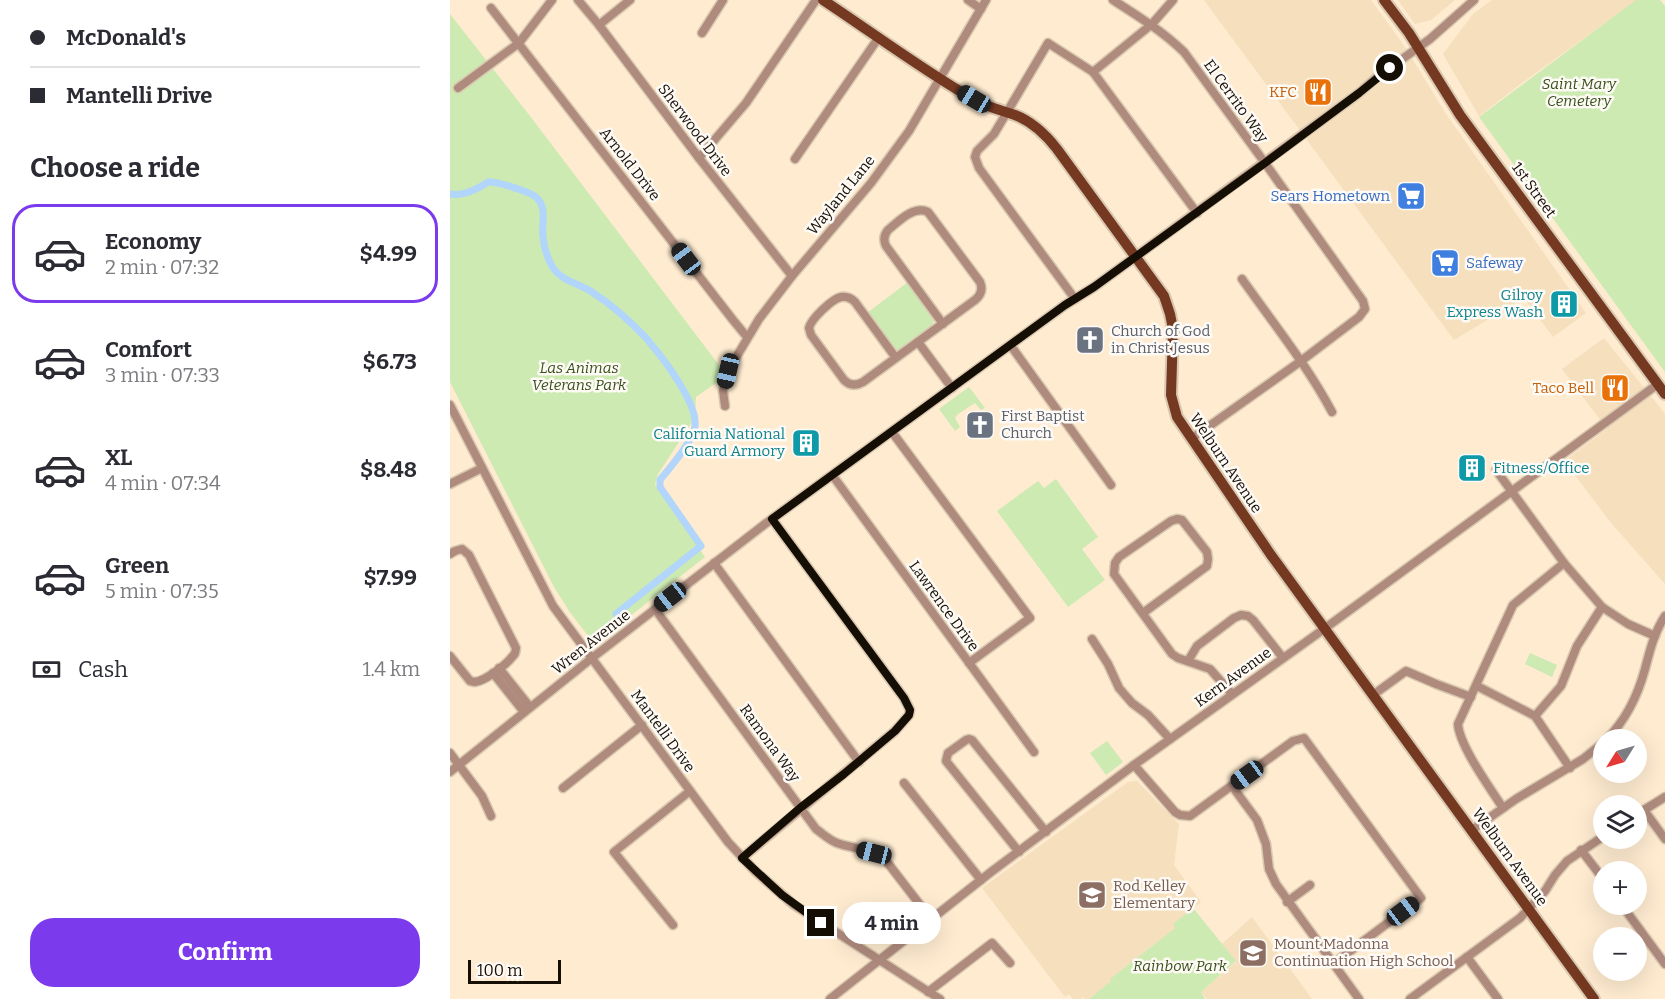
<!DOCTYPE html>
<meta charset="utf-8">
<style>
:root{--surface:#fff;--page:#f7f7f7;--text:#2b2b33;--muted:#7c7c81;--line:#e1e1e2;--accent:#7c3aed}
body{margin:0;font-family:Bitter,serif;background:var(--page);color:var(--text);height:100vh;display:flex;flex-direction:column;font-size:22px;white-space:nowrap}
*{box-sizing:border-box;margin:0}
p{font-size:20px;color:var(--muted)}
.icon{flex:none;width:33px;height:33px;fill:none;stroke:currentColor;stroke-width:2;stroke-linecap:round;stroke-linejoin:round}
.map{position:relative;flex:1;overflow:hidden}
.panel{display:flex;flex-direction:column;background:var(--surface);width:450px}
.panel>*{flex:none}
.top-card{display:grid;align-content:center;height:132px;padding:0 30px;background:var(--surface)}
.needle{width:39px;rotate:233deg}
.controls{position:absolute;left:1143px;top:729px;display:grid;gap:12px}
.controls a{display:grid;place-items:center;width:54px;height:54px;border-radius:50%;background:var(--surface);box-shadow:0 6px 24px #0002;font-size:30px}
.scale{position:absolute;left:18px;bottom:15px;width:93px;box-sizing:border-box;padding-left:6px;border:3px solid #140e05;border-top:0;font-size:16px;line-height:21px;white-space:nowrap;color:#140e05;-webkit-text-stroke:4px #fefaf5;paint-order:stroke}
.end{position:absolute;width:27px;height:27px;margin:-14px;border:8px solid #140e05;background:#fff;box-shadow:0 0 0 3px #fff}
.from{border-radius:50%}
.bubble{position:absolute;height:42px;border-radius:21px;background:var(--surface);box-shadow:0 6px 24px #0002;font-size:20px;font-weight:700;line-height:42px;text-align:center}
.car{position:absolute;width:18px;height:36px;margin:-18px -9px;border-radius:8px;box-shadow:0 0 4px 2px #0007;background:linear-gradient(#222 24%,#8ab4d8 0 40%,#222 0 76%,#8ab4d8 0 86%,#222 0)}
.top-card b{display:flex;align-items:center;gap:21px;height:57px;font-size:22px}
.top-card b+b{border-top:2px solid var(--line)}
.top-card i{width:15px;height:15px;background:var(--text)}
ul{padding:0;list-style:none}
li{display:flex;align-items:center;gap:18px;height:99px;margin:0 12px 9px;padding:0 18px;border:3px solid transparent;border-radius:24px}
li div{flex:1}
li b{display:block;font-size:22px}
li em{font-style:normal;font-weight:700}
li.active{border-color:var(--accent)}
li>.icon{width:54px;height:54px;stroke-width:1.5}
h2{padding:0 30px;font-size:27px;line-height:72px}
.pay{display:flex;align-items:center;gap:15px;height:66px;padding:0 30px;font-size:22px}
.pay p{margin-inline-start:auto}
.primary-button{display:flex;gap:12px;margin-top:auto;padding:12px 30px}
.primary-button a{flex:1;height:69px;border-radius:24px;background:var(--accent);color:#fff;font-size:24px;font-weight:700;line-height:69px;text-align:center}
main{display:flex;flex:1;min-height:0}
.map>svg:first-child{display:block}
</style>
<main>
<section class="panel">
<div class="top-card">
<b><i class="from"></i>McDonald's</b>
<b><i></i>Mantelli Drive</b>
</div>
<h2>Choose a ride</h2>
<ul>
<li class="active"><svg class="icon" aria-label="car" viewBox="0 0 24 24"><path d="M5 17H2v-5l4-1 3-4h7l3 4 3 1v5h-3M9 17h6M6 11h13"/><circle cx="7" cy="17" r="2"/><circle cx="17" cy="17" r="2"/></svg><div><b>Economy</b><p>2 min · 07:32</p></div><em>$4.99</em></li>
<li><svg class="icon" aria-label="car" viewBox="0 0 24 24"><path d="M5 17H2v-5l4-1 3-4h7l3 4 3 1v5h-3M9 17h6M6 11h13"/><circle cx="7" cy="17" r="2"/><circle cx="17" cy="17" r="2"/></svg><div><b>Comfort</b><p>3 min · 07:33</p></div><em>$6.73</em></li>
<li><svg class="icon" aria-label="car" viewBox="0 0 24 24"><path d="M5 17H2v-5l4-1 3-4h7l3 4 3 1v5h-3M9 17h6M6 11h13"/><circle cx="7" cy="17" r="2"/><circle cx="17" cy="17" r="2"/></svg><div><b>XL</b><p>4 min · 07:34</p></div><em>$8.48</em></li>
<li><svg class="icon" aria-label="car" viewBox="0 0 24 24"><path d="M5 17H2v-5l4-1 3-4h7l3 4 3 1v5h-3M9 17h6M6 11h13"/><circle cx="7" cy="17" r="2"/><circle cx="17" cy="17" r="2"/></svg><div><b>Green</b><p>5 min · 07:35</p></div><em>$7.99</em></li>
</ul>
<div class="pay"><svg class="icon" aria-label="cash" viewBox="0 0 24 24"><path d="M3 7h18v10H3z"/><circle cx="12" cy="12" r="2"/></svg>Cash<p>1.4 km</p></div>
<div class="primary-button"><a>Confirm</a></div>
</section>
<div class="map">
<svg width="1215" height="999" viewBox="0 0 1215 999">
<rect width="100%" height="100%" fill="#feebd0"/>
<g fill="#f5dfbd">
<polygon points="754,0 921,0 955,47 996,114 1136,313 1103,337 1074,298 1004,340"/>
<polygon points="948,0 1005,0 981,20 965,24"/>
<polygon points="1042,0 1187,0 1072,83 1029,116 993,54 1023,14"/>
<polygon points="1154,338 1215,414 1215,584 1162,524 1114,461 1157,429 1112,369"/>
<polygon points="687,781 729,824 724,865 751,902 723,924 726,927 660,979 661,981 639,999 635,999 633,997 631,999 623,999 619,994 615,997 532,888 678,782"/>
<polygon points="802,917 862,999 757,999 751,992 786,962 772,944"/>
</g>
<g fill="#cdeab2">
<polygon points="1186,0 1210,0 1215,6 1215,372 1029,117"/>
<polygon points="0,14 80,116 272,369 270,372 272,380 271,384 266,383 246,397 245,413 242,422 208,474 205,485 255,557 151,639 144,640 139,637 119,611 104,587 0,382"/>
<path d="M458 282 484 318C484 331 462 341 452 349L448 350 441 346 417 313Z"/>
<polygon points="519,387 535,408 531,410 525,403 508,414 505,418 510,427 505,431 489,409"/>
<polygon points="606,479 648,537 632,549 655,580 618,607 547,511 588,481 594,488"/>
<polygon points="1080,653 1107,665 1102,677 1075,664"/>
<polygon points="657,741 673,762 656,775 640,753"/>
<polygon points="743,908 786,961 751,992 755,999 639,999 661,981 660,979 725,928 723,924"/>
</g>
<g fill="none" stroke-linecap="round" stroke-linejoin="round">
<g stroke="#b1d5fb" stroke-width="7">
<path d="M0 194C12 196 19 192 30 187 31 186 37 183 38 182 47 181 75 191 83 195 99 205 91 222 93 237 94 248 97 258 103 268 113 282 129 283 142 292 162 305 182 323 198 340"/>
<path d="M169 618 166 614 251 546 210 487V480C219 469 245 439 245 425 247 403 214 359 200 343"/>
</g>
<g stroke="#d9c8b0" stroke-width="11">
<g id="minor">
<polyline points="128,0 149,25 249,158 342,276"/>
<polyline points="518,0 531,9"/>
<path d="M663 0C688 16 712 31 734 52L815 163 908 294 913 301 915 309 909 317 851 361 741 439"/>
<polyline points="41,8 283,320 297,337"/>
<polyline points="149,25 180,0"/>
<polyline points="252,33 273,0"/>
<polyline points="643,72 702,24 723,0"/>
<polyline points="8,88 69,43 102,0"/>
<polyline points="249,158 296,103 366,0"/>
<polyline points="345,159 429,37"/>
<path d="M792 279C823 323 857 365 882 412"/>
<polyline points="625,299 529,168 525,157 527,151 544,134 598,43 643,72 747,213"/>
<polyline points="468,342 502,388"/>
<polyline points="561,346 661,485"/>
<path d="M446 358 405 302C401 298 397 296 391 297 382 299 361 319 359 328L361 335 394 380C400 386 406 386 413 382L525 300C531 295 533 289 530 282L478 212C464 205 449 221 438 230 434 235 433 240 436 246L493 324"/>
<polyline points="0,405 103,606 278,842 305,871 344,905 490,999"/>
<polyline points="275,406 273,391 278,371 309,319 342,276 421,183 459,131 536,0"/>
<polyline points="442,432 580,618 519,663"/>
<polyline points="1046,470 1114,563 1152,607 1178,624 1205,636"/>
<polyline points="383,476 584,752"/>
<polyline points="0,484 32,468"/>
<path d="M0 554 5 551 12 549 19 555 66 648C65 653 66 654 62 657 56 665 35 681 25 682L20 681 0 656"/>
<polyline points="264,563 409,762"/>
<path d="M205 609 366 829C373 834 379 840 387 843 404 849 423 849 437 862L481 919"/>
<polyline points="693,613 757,566 758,559 757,552 732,520 727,519 721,521 669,557 665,563 664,574 722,654 728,658 760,669 782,694"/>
<polyline points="642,639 658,664 669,688 675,695 682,703 698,715 720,739"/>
<polyline points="738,661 747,646 784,618 791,615 798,616 803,620 833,658"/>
<polyline points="49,668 80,707"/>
<polyline points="43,673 74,712"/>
<polyline points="1027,686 1085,716 1120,768"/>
<polyline points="923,695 956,671 986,684 1021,697"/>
<polyline points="1085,716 1111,686 1127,646 1152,607"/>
<path d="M1156 740C1175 721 1188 695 1195 669 1200 650 1204 633 1215 616"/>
<polyline points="0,753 32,796 41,816"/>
<polyline points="684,765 725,812 730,815 740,816 843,741 854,738 971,898 883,964"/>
<polyline points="0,772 142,658 315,524 615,305 644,287 909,93 926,78 980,39 1024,0"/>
<polyline points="454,783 531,880"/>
<polyline points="782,786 807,820 816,844 819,869 826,884 909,999"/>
<polyline points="113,788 192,725"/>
<path d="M1053 808C1040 788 1009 745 1008 724L1063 605 1114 563"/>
<polyline points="1194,810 1215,839"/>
<polyline points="1186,815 1215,797"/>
<polyline points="1022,830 1066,799 1133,759 1154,742"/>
<polyline points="1131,850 1154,880"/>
<polyline points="569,852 496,761 498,753 516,740 519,739 522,740 596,832"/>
<polyline points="292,858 445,731 459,715 460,710 454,698 322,519"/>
<polyline points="837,902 860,885"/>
<polyline points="1171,904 1215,964"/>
<polyline points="223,925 164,852 240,791"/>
<polyline points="1017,957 1048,999"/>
<polyline points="478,992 542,943 560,963"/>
<polyline points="380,999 541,872 684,765 874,629 1208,384"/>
<polyline points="960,999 1070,918 1095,891 1105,875 1117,861 1154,836"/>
</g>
</g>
<g stroke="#d9c8b0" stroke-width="14">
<g id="major">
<path d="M373 0C423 33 471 69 523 99 536 107 551 110 565 115 583 122 596 135 607 149L714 296 720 314 723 329 721 395 727 417 821 555 1144 999"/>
<polyline points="934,0 959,33 1010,115 1215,394"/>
</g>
</g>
<use href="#minor" stroke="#af8b7e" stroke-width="8"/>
<use href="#major" stroke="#753922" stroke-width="10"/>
</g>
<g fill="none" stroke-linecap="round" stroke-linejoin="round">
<polyline stroke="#140e05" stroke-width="8" points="371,923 332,895 292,858 350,808 394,774 445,731 459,715 460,710 454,698 322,519 615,305 644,287 815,163 909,93 940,68"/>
</g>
<defs>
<g id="restaurant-square" transform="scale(1.5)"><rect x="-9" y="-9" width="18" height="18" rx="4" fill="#e8710a" stroke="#fefaf5"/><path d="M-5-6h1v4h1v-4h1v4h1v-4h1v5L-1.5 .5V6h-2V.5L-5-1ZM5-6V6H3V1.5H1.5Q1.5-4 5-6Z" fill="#fff"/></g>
<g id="supermarket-square" transform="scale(1.5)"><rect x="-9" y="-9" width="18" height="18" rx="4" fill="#3f7fe0" stroke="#fefaf5"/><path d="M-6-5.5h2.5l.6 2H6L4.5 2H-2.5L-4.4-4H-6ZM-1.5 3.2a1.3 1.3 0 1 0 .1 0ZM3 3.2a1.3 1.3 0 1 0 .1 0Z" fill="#fff"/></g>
<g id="building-square" transform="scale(1.5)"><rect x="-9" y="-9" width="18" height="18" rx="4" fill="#0f9aa8" stroke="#fefaf5"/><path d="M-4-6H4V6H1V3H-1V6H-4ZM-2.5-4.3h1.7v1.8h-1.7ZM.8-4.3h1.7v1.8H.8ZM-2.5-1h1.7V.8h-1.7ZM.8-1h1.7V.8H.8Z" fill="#fff"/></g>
<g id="church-square" transform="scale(1.5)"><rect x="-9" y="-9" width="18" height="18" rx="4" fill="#6b7280" stroke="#fefaf5"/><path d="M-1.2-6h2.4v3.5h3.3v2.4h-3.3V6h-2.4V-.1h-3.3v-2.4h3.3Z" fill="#fff"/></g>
<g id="school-square" transform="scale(1.5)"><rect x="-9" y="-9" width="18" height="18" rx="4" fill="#8d6e63" stroke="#fefaf5"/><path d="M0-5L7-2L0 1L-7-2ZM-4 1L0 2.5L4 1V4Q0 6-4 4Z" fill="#fff"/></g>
</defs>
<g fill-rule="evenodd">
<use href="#restaurant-square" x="868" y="92"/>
<use href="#supermarket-square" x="961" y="196"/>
<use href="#supermarket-square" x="995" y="263"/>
<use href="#building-square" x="1114" y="304"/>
<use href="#church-square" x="640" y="340"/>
<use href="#restaurant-square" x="1165" y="388"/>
<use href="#church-square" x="530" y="425"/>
<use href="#building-square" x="356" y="443"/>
<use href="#building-square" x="1022" y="468"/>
<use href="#school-square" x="642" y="895"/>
<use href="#school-square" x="803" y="953"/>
</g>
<g text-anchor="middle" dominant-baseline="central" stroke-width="5" stroke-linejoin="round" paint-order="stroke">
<g font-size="15" font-style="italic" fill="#38501c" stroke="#fefaf5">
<text x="1129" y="84">Saint Mary<tspan x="1129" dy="17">Cemetery</tspan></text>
<text x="129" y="368">Las Animas<tspan x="129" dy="17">Veterans Park</tspan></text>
<text x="730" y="966">Rainbow Park</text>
</g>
<g font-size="15" fill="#c56008" stroke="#fefaf5" text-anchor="end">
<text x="847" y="92">KFC</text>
<text x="1144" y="388">Taco Bell</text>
</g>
<g font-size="15" fill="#140e05" stroke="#fefaf5">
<text transform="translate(786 101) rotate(54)">El Cerrito Way</text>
<text transform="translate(245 130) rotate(53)">Sherwood Drive</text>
<text transform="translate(180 164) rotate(52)">Arnold Drive</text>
<text transform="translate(1084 190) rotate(54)">1st Street</text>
<text transform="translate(391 195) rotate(-51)">Wayland Lane</text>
<text transform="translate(776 463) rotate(56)">Welburn Avenue</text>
<text transform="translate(494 606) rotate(54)">Lawrence Drive</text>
<text transform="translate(141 642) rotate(-38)">Wren Avenue</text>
<text transform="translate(783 677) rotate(-36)">Kern Avenue</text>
<text transform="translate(213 731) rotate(54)">Mantelli Drive</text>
<text transform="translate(320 743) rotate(54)">Ramona Way</text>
<text transform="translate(1060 857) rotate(54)">Welburn Avenue</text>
</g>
<g font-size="15" fill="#366cbe" stroke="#fefaf5" text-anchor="end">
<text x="940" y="196">Sears Hometown</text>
<text x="1016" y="263" text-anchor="start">Safeway</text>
</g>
<g font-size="15" fill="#0d838f" stroke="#fefaf5" text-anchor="end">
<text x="1093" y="295">Gilroy<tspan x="1093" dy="17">Express Wash</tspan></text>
<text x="335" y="434">California National<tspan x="335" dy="17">Guard Armory</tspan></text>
<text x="1043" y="468" text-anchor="start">Fitness/Office</text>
</g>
<g font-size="15" fill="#5b616d" stroke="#fefaf5" text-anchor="start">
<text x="661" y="331">Church of God<tspan x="661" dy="17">in Christ Jesus</tspan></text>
<text x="551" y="416">First Baptist<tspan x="551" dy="17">Church</tspan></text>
</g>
<g font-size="15" fill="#785e54" stroke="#fefaf5" text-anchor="start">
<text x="663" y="886">Rod Kelley<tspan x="663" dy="17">Elementary</tspan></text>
<text x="824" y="944">Mount Madonna<tspan x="824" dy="17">Continuation High School</tspan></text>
</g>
</g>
</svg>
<div class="controls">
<a><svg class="needle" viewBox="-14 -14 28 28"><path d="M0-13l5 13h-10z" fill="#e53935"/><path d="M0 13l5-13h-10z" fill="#7c7c81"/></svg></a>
<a><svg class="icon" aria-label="layers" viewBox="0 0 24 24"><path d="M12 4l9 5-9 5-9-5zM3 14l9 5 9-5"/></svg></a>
<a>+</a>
<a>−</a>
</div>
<div class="scale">100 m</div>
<i class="end from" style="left:940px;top:68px"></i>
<i class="end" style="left:371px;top:923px"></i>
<div class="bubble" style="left:392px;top:902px;width:99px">4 min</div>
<i class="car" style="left:524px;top:99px;rotate:301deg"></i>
<i class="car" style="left:236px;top:259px;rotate:323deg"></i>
<i class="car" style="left:278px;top:371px;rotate:193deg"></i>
<i class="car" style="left:220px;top:597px;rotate:232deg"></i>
<i class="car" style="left:797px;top:775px;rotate:234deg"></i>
<i class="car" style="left:424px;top:853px;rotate:284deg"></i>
<i class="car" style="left:953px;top:911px;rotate:53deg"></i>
</div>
</main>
